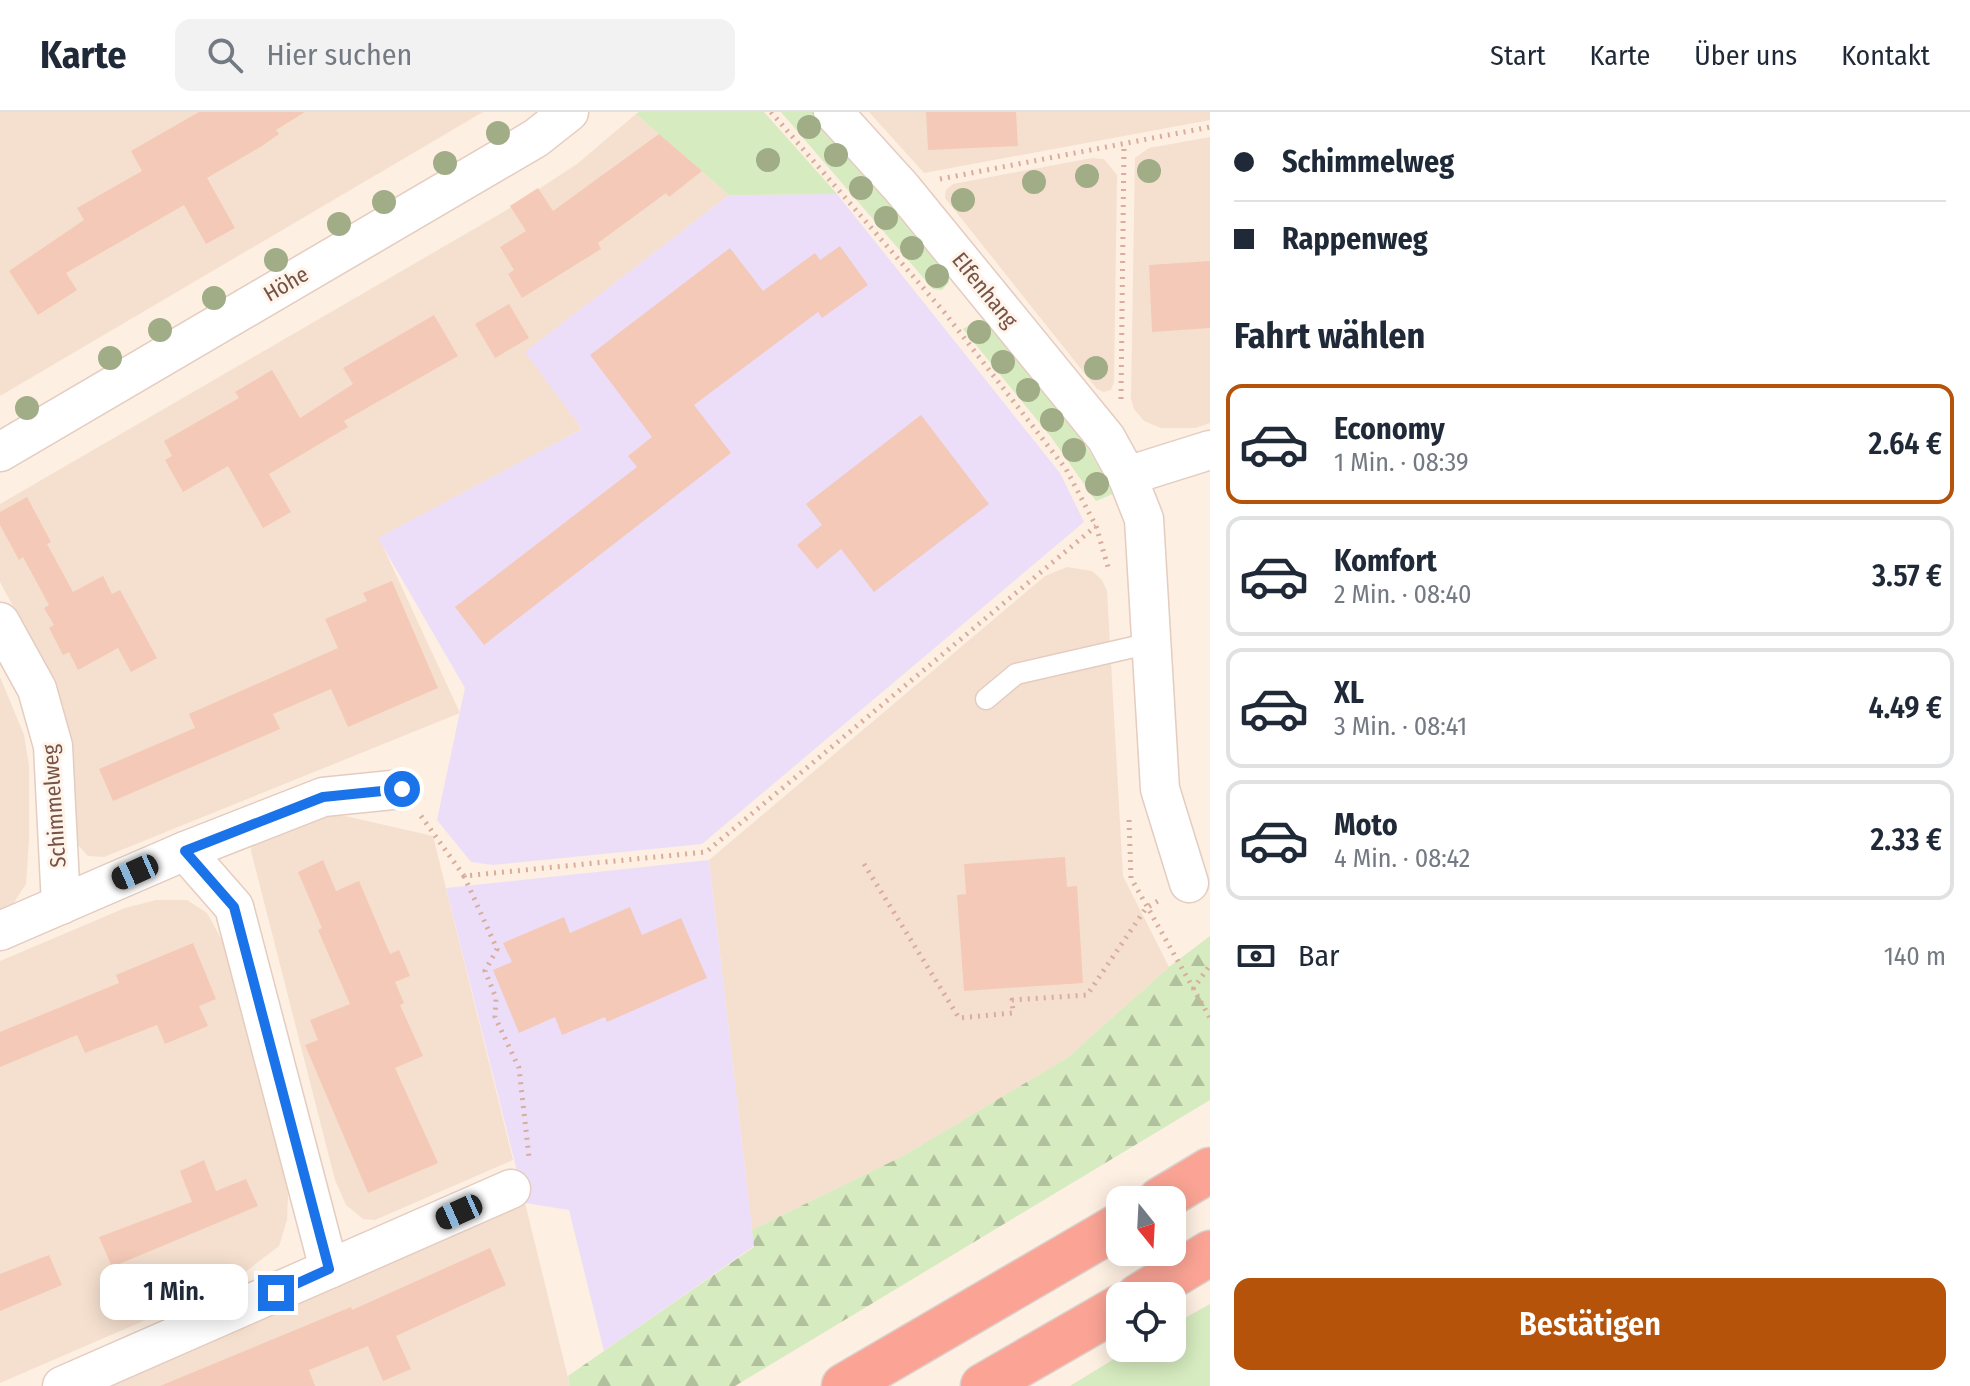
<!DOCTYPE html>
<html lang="de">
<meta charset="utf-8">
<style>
:root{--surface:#fff;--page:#f2f2f3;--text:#1f2937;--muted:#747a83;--line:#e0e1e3;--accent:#b45309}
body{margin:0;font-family:"Fira Sans Condensed",sans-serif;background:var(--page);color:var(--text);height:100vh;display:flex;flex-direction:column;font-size:30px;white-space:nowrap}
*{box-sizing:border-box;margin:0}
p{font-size:26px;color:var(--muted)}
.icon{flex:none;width:44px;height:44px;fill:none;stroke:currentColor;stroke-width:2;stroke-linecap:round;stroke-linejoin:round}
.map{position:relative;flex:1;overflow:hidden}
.panel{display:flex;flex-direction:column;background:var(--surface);width:760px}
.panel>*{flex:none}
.banner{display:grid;align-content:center;height:176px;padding:0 24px;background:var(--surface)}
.needle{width:52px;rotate:162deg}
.controls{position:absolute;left:1106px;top:1074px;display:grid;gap:16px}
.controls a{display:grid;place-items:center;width:80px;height:80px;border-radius:16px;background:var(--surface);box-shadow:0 4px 20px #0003;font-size:40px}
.end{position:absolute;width:36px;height:36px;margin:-18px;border:10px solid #1a73e8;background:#fff;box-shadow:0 0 0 4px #fff}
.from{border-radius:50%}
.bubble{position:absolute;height:56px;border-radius:16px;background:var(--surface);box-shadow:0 4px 20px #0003;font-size:26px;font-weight:600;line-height:56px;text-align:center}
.car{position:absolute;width:24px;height:48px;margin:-24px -12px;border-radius:10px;box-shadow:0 0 6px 2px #0007;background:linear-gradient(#222 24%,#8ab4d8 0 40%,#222 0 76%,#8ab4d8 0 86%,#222 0)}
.banner b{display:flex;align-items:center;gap:28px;height:76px;font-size:30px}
.banner b+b{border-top:2px solid var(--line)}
.banner i{width:20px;height:20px;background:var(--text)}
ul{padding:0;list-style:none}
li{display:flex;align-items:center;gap:24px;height:120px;margin:0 16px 12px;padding:0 8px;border:4px solid var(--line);border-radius:16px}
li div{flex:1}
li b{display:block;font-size:30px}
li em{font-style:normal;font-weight:600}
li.selected{border-color:var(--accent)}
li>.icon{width:72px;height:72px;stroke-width:1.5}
h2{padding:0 24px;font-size:36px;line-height:96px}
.pay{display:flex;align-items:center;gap:20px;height:88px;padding:0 24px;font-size:30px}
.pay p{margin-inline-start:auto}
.cta{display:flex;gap:16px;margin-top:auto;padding:16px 24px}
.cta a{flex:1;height:92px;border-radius:16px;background:var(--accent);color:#fff;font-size:32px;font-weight:600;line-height:92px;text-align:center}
header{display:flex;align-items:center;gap:48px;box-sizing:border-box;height:112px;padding:0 40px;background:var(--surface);border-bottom:2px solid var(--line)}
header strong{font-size:38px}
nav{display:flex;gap:44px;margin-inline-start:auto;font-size:28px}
.search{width:560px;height:72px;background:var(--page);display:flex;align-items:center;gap:20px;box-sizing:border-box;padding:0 28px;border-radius:16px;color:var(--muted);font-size:30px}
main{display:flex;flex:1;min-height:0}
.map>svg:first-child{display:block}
</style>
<header>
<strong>Karte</strong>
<div class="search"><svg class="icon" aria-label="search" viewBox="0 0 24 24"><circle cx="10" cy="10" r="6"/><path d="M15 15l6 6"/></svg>Hier suchen</div>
<nav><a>Start</a><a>Karte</a><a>Über uns</a><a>Kontakt</a></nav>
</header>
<main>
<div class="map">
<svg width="1210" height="1274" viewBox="0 0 1210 1274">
<defs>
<pattern id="forest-firs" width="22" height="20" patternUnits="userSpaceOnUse" patternTransform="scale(2)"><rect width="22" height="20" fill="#d6ebbf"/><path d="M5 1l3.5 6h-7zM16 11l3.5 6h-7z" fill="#b2c19d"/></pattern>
</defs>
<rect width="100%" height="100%" fill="#fdefe1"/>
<g fill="#f5e0cf">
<polygon points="0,0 483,0 0,284"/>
<polygon points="869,0 1210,0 1210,8 924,61"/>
<polygon points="636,2 729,83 526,240 582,317 379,426 460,601 104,745 88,744 78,733 47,557 0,470 0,392 505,99 577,52"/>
<polygon points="1210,25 1210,311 1195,316 1161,316 1144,309 1134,297 1131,287 1135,46 1149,36"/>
<polygon points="1092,46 1104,47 1117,63 1114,270 1111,278 1104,280 1097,277 945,86 946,78 953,72"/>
<polygon points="1067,455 1092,459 1102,468 1107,479 1123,764 1169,855 1067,946 903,1044 752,1118 709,748 1045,464"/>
<polygon points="0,565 24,623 29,654 29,727 26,772 13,792 0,799"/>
<polygon points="312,702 345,704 433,724 513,1048 375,1108 363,1107 346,1093 335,1068 251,739 252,730"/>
<polygon points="156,788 187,788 207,801 223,830 240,879 284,1049 288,1084 287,1108 279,1134 231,1171 0,1271 0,849 125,796"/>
<polygon points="525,1091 570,1274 105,1274"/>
</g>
<g fill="#ecdef9">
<polygon points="837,82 1060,361 1084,410 702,732 493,753 471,750 437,708 465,576 378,426 582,317 525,240 729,83"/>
<polygon points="709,748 754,1134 604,1239 569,1098 525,1091 446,776"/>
</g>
<g fill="#d6ebbf">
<polygon points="639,0 764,0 837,82 729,83 636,2"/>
<polygon points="781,0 813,0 882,76 947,157 949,170 942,178 933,177"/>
<path d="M978 208H988C1033 264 1082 317 1113 382L1096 389 1051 325 963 217Z"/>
<polygon points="1210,1192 1210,1274 1070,1274 1132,1236 1172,1236 1172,1213"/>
</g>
<polygon fill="url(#forest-firs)" points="1210,824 1210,988 735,1274 570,1274 568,1264 754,1135 752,1118 903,1044 1067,946 1169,855"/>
<g fill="#f4c9b7">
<polygon points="199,0 305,0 276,18 279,22 262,34 207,66 235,116 206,132 184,93 66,161 77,178 38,203 9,159 84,108 77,96 142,59 131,39"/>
<polygon points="926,0 1016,0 1018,34 928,38"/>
<polygon points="659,22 702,59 669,85 666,81 598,131 601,137 522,186 508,162 514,158 500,135 526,119 510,94 538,76 553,99"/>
<polygon points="840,134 868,173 822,206 818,200 694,293 731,341 484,533 455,495 637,355 628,344 652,325 590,243 730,136 763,179 815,141 820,148"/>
<polygon points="1210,149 1210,216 1152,220 1149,153"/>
<polygon points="509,192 529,226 495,246 475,212"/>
<polygon points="434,203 458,244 344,309 348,315 269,362 291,400 263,416 228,354 183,380 165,348 172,344 164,329 239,286 235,280 272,258 300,306 353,272 343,256"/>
<polygon points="921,303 989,392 874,480 841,437 817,457 797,433 822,413 806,392"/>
<polygon points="27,385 51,430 47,432 73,480 103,464 112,482 120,478 157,546 131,560 118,536 78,558 69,540 63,543 49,516 54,513 44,496 49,493 23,445 19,448 0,413 0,400"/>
<polygon points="392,469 438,576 348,615 331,577 273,602 280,617 113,689 99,657 195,616 189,602 338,536 325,507 367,489 363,481"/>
<polygon points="1065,745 1067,775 1077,774 1083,871 964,879 957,783 966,782 964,752"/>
<polygon points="323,748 336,779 359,769 390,842 399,838 410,864 395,870 404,891 400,893 423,944 395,956 438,1051 368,1081 305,933 318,928 310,908 350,892 318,818 322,816 298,760"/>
<polygon points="630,795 642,823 681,806 707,866 607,910 605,905 562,923 555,905 519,921 493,858 512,850 503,831 564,805 570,821"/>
<polygon points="193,831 216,887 199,894 208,914 165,932 157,913 85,941 77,923 0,955 0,920 119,871 116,863"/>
<polygon points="204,1048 216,1079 246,1067 258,1094 112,1155 99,1125 192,1090 180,1059"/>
<polygon points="490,1136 506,1173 396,1224 411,1257 383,1269 368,1234 309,1258 315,1274 160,1274 351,1195 352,1198"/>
<polygon points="49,1143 62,1173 0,1199 0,1162"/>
</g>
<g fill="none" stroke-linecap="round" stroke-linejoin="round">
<g stroke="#e4ccc0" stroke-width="23">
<polyline id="lane" points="986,587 1016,562 1151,531"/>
</g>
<g stroke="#e4ccc0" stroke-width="41">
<g id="street">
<polyline points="833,0 901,75 1106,326 1127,364"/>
<polyline points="0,340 536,26 569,0"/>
<polyline points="0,510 37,577 53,634 61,793"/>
<polyline points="185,739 234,795 329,1157 511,1077"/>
<polyline points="1189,771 1160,677 1144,407 1127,364 1210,338"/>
<polyline points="0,819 185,739 323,685 402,677"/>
<polyline points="62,1274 329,1157"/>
</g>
</g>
<g stroke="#d9cfcb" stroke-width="47">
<g id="highway">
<polyline points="1160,1088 1210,1058"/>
<polyline points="1139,1184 1210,1141"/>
<polyline points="844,1274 1120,1113"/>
<polyline points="983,1274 1120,1195"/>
</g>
</g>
<g stroke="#d9ac9b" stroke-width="5" stroke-dasharray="2 6" stroke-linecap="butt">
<polyline points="771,0 944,200 1066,357 1096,414 1108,455"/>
<polyline points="940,67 1210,15"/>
<polyline points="1121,287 1124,32"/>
<polyline points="421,704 464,764 706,740 1096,414"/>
<polyline points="1129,708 1131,766 1210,906"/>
<polyline points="864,752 959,906 1013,901 1012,888 1087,883 1146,796 1158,789"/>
<polyline points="464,764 497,837 485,859 496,886 495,905 519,956 529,1045"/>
<polyline points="1193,877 1210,853"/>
</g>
<use href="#lane" stroke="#fff" stroke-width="20"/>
<use href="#street" stroke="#fff" stroke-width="38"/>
<use href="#highway" stroke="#fba495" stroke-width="44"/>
</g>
<g fill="#a0ad86">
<circle cx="809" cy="15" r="12"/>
<circle cx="498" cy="21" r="12"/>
<circle cx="836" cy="43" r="12"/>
<circle cx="768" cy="48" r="12"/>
<circle cx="445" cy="51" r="12"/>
<circle cx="1149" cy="59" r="12"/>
<circle cx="1087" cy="64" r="12"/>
<circle cx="1034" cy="70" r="12"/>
<circle cx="861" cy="76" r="12"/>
<circle cx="963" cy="88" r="12"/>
<circle cx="384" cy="90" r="12"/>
<circle cx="886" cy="106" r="12"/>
<circle cx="339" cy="112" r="12"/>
<circle cx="912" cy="136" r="12"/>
<circle cx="276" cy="148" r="12"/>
<circle cx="937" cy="164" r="12"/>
<circle cx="214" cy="186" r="12"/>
<circle cx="160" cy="218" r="12"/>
<circle cx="979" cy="220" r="12"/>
<circle cx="110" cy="246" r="12"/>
<circle cx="1003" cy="250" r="12"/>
<circle cx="1096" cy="256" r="12"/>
<circle cx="1028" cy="278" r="12"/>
<circle cx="27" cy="296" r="12"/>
<circle cx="1052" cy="308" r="12"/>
<circle cx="1074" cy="338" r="12"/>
<circle cx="1097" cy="372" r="12"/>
</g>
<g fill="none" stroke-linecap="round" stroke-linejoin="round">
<polyline stroke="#1a73e8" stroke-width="10" points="276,1181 329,1157 234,795 185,739 323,685 402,677"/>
</g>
<g text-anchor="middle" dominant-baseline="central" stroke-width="6" stroke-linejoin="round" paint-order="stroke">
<g font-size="22" fill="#765247" stroke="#fff4e9">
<text transform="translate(286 172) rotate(-30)">Höhe</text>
<text transform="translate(985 178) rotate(51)">Elfenhang</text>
<text transform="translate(54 694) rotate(-94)">Schimmelweg</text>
</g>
</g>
</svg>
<div class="controls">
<a><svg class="needle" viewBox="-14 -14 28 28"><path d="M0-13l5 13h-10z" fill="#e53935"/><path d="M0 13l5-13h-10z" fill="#747a83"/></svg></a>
<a><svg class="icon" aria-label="locate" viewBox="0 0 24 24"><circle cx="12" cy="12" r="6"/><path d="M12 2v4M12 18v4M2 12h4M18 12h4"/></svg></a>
</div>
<i class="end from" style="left:402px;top:677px"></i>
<i class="end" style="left:276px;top:1181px"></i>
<div class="bubble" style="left:100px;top:1152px;width:148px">1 Min.</div>
<i class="car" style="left:135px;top:760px;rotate:246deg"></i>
<i class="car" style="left:459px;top:1100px;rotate:246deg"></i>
</div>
<section class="panel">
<div class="banner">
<b><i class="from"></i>Schimmelweg</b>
<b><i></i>Rappenweg</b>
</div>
<h2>Fahrt wählen</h2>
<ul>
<li class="selected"><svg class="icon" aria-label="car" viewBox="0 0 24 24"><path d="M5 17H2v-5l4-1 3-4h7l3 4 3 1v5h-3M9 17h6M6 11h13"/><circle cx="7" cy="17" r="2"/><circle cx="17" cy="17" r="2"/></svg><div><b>Economy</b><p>1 Min. · 08:39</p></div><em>2.64 €</em></li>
<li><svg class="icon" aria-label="car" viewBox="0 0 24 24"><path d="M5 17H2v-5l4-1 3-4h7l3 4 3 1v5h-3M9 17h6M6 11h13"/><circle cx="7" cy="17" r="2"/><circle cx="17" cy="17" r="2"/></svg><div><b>Komfort</b><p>2 Min. · 08:40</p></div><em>3.57 €</em></li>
<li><svg class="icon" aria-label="car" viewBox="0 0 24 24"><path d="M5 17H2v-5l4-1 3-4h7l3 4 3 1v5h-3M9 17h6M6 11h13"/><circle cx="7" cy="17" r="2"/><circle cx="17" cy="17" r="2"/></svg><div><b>XL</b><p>3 Min. · 08:41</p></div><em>4.49 €</em></li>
<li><svg class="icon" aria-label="car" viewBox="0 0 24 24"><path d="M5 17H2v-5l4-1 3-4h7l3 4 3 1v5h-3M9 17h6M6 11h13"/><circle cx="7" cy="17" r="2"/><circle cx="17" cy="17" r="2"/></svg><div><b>Moto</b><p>4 Min. · 08:42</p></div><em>2.33 €</em></li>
</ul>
<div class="pay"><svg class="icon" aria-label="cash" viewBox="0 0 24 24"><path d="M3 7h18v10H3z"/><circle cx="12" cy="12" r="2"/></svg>Bar<p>140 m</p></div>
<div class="cta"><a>Bestätigen</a></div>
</section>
</main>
